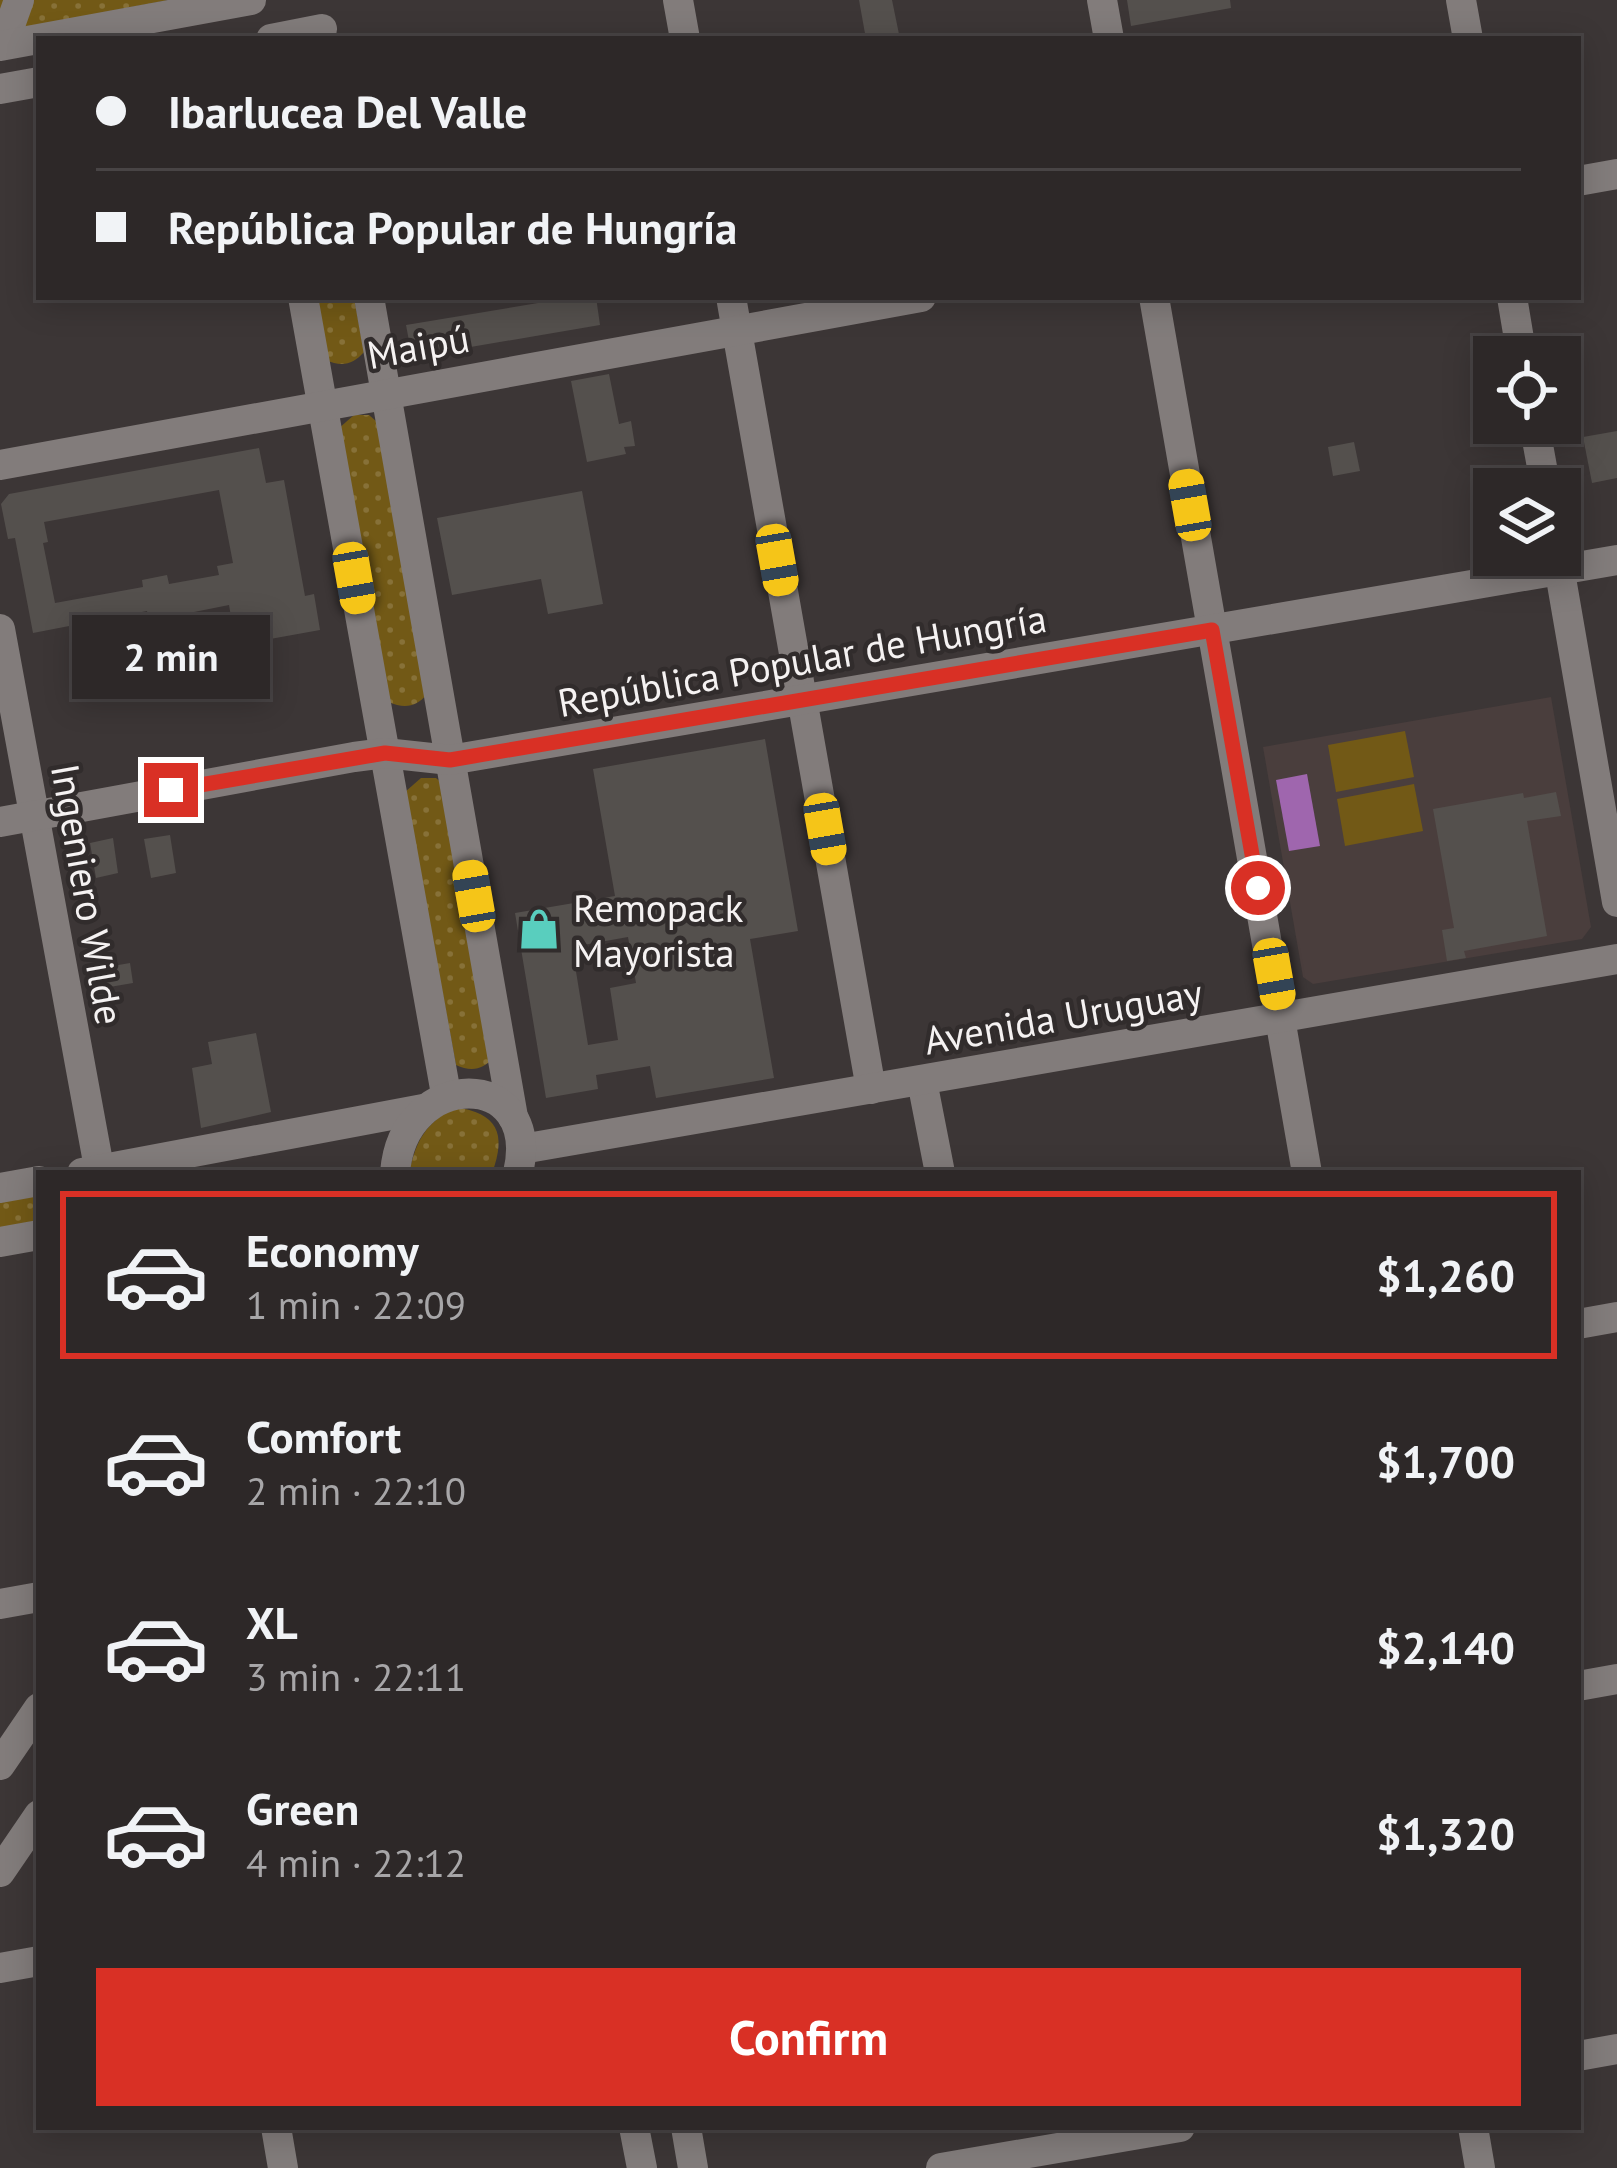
<!DOCTYPE html>
<meta charset="utf-8">
<style>
:root{--surface:#2d2828;--page:#353030;--text:#f1f3f6;--muted:#a7a6a8;--line:#484445;--accent:#d93025}
body{margin:0;font-family:"PT Sans",sans-serif;background:var(--page);color:var(--text);height:100vh;display:flex;flex-direction:column;font-size:45px;white-space:nowrap}
*{box-sizing:border-box;margin:0}
p{font-size:39px;color:var(--muted)}
.icon{flex:none;width:66px;height:66px;fill:none;stroke:currentColor;stroke-width:2;stroke-linecap:round;stroke-linejoin:round}
.map{position:relative;flex:1;overflow:hidden}
.side{position:absolute;left:36px;top:1170px;width:1545px;height:960px;display:flex;flex-direction:column;background:var(--surface);border-radius:0px;box-shadow:0 6px 30px #0003,0 0 0 3px var(--line)}
.side>*{flex:none}
.guide{position:absolute;left:36px;top:36px;width:1545px;height:264px;border-radius:0px;box-shadow:0 6px 30px #0003,0 0 0 3px var(--line);display:grid;align-content:center;height:264px;padding:0 60px;background:var(--surface)}
.controls{position:absolute;left:1473px;top:336px;display:grid;gap:24px}
.controls a{display:grid;place-items:center;width:108px;height:108px;border-radius:0px;background:var(--surface);box-shadow:0 6px 30px #0003,0 0 0 3px var(--line);font-size:60px}
.end{position:absolute;width:54px;height:54px;margin:-27px;border:15px solid #d93025;background:#fff;box-shadow:0 0 0 6px #fff}
.from{border-radius:50%}
.bubble{position:absolute;height:84px;border-radius:0px;background:var(--surface);box-shadow:0 6px 30px #0003,0 0 0 3px var(--line);font-size:39px;font-weight:700;line-height:84px;text-align:center}
.car{position:absolute;width:36px;height:72px;margin:-36px -18px;border-radius:15px;box-shadow:0 0 9px 3px #0007;background:linear-gradient(#f5c518 24%,#345 0 40%,#f5c518 0 76%,#345 0 86%,#f5c518 0)}
.guide b{display:flex;align-items:center;gap:42px;height:114px;font-size:45px}
.guide b+b{border-top:3px solid var(--line)}
.guide i{width:30px;height:30px;background:var(--text)}
ul{padding:21px 0 0;list-style:none}
li{display:flex;align-items:center;gap:36px;height:168px;margin:0 24px 18px;padding:0 36px;border:6px solid transparent;border-radius:0px}
li div{flex:1}
li b{display:block;font-size:45px}
li em{font-style:normal;font-weight:700}
li.active{border-color:var(--accent)}
li>.icon{width:108px;height:108px;stroke-width:1.5}
.action{display:flex;gap:24px;margin-top:auto;padding:24px 60px}
.action a{flex:1;height:138px;border-radius:0px;background:var(--accent);color:#fff;font-size:48px;font-weight:700;line-height:138px;text-align:center}
.map>svg:first-child{display:block}
</style>
<div class="map">
<svg width="1617" height="2168" viewBox="0 0 1617 2168">
<defs>
<pattern id="grass-dots" width="8" height="8" patternUnits="userSpaceOnUse" patternTransform="scale(3)"><rect width="8" height="8" fill="#725916"/><path d="M2 2h.1M6 6h.1" fill="none" stroke="#877138" stroke-width="1.8" stroke-linecap="round"/></pattern>
</defs>
<rect width="100%" height="100%" fill="#3c3636"/>
<polygon fill="#4a3e3d" points="1551,697 1591,927 1582,939 1313,984 1303,977 1263,747"/>
<g fill="url(#grass-dots)">
<polygon points="0,0 169,0 0,32"/>
<path d="M314 297H354L364 352C353 365 341 367 326 360Z"/>
<path d="M354 415H369L377 422 427 694C417 707 404 709 389 702L338 429Z"/>
<path d="M421 778H436L444 785 494 1057C483 1070 471 1072 456 1065L405 792Z"/>
<path d="M455 1107C497 1113 507 1133 492 1173H409C416 1140 426 1123 455 1107Z"/>
<polygon points="39,1189 39,1222 0,1229 0,1196"/>
</g>
<g fill="#725916">
<polygon points="1405,731 1414,777 1336,792 1328,745"/>
<polygon points="1414,784 1423,831 1345,846 1337,799"/>
</g>
<polygon fill="#9f66ae" points="1307,774 1320,846 1289,851 1276,780"/>
<g fill="#54504d" fill-rule="evenodd">
<polygon points="859,0 892,0 900,39 866,39"/>
<polygon points="1127,0 1230,0 1231,8 1131,26"/>
<polygon points="574,297 596,297 600,325 412,357 406,325"/>
<polygon points="609,374 619,424 631,421 635,446 624,447 626,454 587,462 571,381"/>
<polygon points="1617,431 1617,478 1592,483 1583,437"/>
<polygon points="1354,442 1360,471 1333,476 1328,447"/>
<path d="M259 448 266 483 284 480 305 596 314 594 320 630 259 641 256 624 233 628 229 605 184 614 188 636 163 640 159 618 149 620 147 611 33 633 15 538 8 539 1 504 9 494ZM219 490 233 563 217 566 219 575 169 584 167 575 142 580 143 587 55 603 43 543 48 542 44 522Z"/>
<polygon points="582,491 603,604 548,614 541,579 452,595 437,518"/>
<path d="M765 739 798 931 750 939 774 1078 656 1098 650 1066 596 1075 598 1089 546 1098 515 913 615 896 593 769ZM628 937 636 983 610 988 618 1040 588 1045 572 947Z"/>
<polygon points="1556,792 1561,816 1527,821 1547,936 1464,951 1466,958 1447,961 1442,930 1454,928 1433,809 1523,793 1524,798"/>
<polygon points="170,835 176,873 151,878 144,839"/>
<polygon points="113,838 118,873 96,878 90,843"/>
<polygon points="130,963 133,983 98,989 95,969"/>
<polygon points="256,1033 271,1112 201,1128 192,1068 212,1064 208,1042"/>
</g>
<g fill="none" stroke-linecap="round" stroke-linejoin="round">
<g stroke="#827c7b" stroke-width="30">
<polyline points="678,0 685,39"/>
<polyline points="1102,0 1109,39"/>
<polyline points="1461,0 1468,39"/>
<polyline points="271,39 322,29"/>
<polyline points="3,45 19,0"/>
<polyline points="0,46 251,0"/>
<polyline points="0,89 39,82"/>
<polyline points="1578,181 1617,174"/>
<polyline points="303,297 446,1094"/>
<polyline points="369,297 513,1117"/>
<polyline points="731,297 871,1089"/>
<polyline points="1154,297 1307,1173"/>
<polyline points="1512,297 1522,357"/>
<polyline points="1534,423 1546,489"/>
<polyline points="0,465 921,297"/>
<polyline points="1557,555 1617,902"/>
<polyline points="0,629 100,1173"/>
<polyline points="0,822 354,757 385,753 450,760 1617,560"/>
<polyline points="922,1081 940,1173"/>
<polyline points="522,1149 1617,959"/>
<polyline points="82,1173 423,1109"/>
<path d="M395 1173C403 1067 543 1067 518 1173"/>
<polyline points="0,1188 39,1181"/>
<polyline points="0,1242 39,1235"/>
<polyline points="1578,1324 1617,1317"/>
<polyline points="0,1604 39,1597"/>
<polyline points="1578,1686 1617,1679"/>
<polyline points="0,1765 39,1708"/>
<polyline points="0,1872 39,1815"/>
<polyline points="0,1968 39,1961"/>
<polyline points="1578,2056 1617,2049"/>
<polyline points="276,2127 283,2168"/>
<polyline points="634,2127 642,2168"/>
<polyline points="686,2127 693,2168"/>
<polyline points="1473,2127 1480,2168"/>
<polyline points="941,2168 1180,2127"/>
</g>
</g>
<g fill="none" stroke-linecap="round" stroke-linejoin="round">
<polyline stroke="#d93025" stroke-width="15" points="171,790 385,753 450,760 1212,630 1258,888"/>
</g>
<defs>
<g id="shop-bare" transform="scale(3.24)"><path d="M-5-2.5h2.3a2.7 3.5 0 0 1 5.4 0H5L5.5 6h-11ZM-1.5-2.5h3a1.5 2.3 0 0 0-3 0Z" fill="#59cebe" stroke="#312c2c" stroke-width="2.5" paint-order="stroke"/></g>
</defs>
<g fill-rule="evenodd">
<use href="#shop-bare" x="539" y="929"/>
</g>
<g text-anchor="middle" dominant-baseline="central" stroke-width="9" stroke-linejoin="round" paint-order="stroke">
<g font-size="39" fill="#f5f2f2" stroke="#312c2c">
<text transform="translate(418 346) rotate(-10)">Maipú</text>
<text transform="translate(802 660) rotate(-10)">República Popular de Hungría</text>
<text transform="translate(88 894) rotate(80)">Ingeniero Wilde</text>
<text transform="translate(1063 1016) rotate(-10)">Avenida Uruguay</text>
</g>
<g font-size="39" fill="#f5f2f2" stroke="#312c2c" text-anchor="start">
<text x="573" y="907">Remopack<tspan x="573" dy="45">Mayorista</tspan></text>
</g>
</g>
</svg>
<div class="controls">
<a><svg class="icon" aria-label="locate" viewBox="0 0 24 24"><circle cx="12" cy="12" r="6"/><path d="M12 2v4M12 18v4M2 12h4M18 12h4"/></svg></a>
<a><svg class="icon" aria-label="layers" viewBox="0 0 24 24"><path d="M12 4l9 5-9 5-9-5zM3 14l9 5 9-5"/></svg></a>
</div>
<i class="end from" style="left:1258px;top:888px"></i>
<i class="end" style="left:171px;top:790px"></i>
<div class="bubble" style="left:72px;top:615px;width:198px">2 min</div>
<i class="car" style="left:1190px;top:505px;rotate:350deg"></i>
<i class="car" style="left:777px;top:560px;rotate:170deg"></i>
<i class="car" style="left:354px;top:578px;rotate:170deg"></i>
<i class="car" style="left:825px;top:829px;rotate:170deg"></i>
<i class="car" style="left:474px;top:896px;rotate:350deg"></i>
<i class="car" style="left:1274px;top:974px;rotate:170deg"></i>
<div class="guide">
<b><i class="from"></i>Ibarlucea Del Valle</b>
<b><i></i>República Popular de Hungría</b>
</div>
<section class="side">
<ul>
<li class="active"><svg class="icon" aria-label="car" viewBox="0 0 24 24"><path d="M5 17H2v-5l4-1 3-4h7l3 4 3 1v5h-3M9 17h6M6 11h13"/><circle cx="7" cy="17" r="2"/><circle cx="17" cy="17" r="2"/></svg><div><b>Economy</b><p>1 min · 22:09</p></div><em>$1,260</em></li>
<li><svg class="icon" aria-label="car" viewBox="0 0 24 24"><path d="M5 17H2v-5l4-1 3-4h7l3 4 3 1v5h-3M9 17h6M6 11h13"/><circle cx="7" cy="17" r="2"/><circle cx="17" cy="17" r="2"/></svg><div><b>Comfort</b><p>2 min · 22:10</p></div><em>$1,700</em></li>
<li><svg class="icon" aria-label="car" viewBox="0 0 24 24"><path d="M5 17H2v-5l4-1 3-4h7l3 4 3 1v5h-3M9 17h6M6 11h13"/><circle cx="7" cy="17" r="2"/><circle cx="17" cy="17" r="2"/></svg><div><b>XL</b><p>3 min · 22:11</p></div><em>$2,140</em></li>
<li><svg class="icon" aria-label="car" viewBox="0 0 24 24"><path d="M5 17H2v-5l4-1 3-4h7l3 4 3 1v5h-3M9 17h6M6 11h13"/><circle cx="7" cy="17" r="2"/><circle cx="17" cy="17" r="2"/></svg><div><b>Green</b><p>4 min · 22:12</p></div><em>$1,320</em></li>
</ul>
<div class="action"><a>Confirm</a></div>
</section>
</div>
